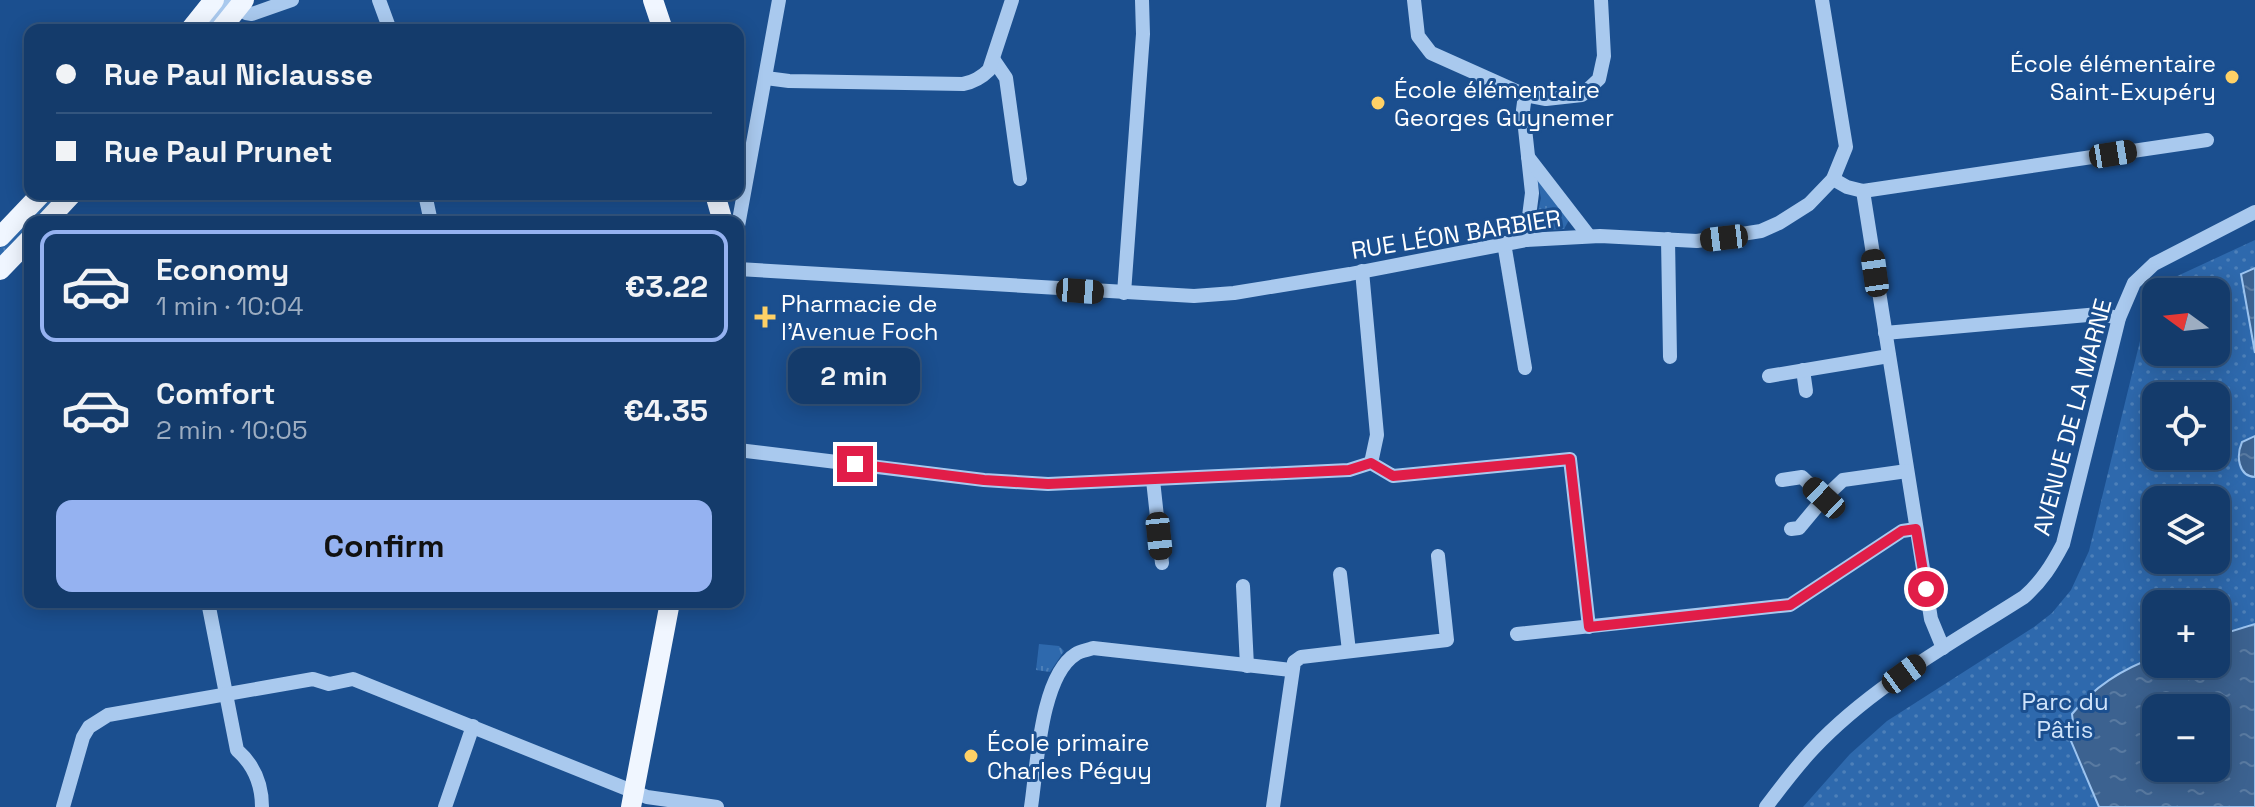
<!DOCTYPE html>
<meta charset="utf-8">
<style>
:root{--surface:#143b6b;--page:#214673;--text:#f1f3f6;--muted:#9dadc1;--line:#33557e;--accent:#95b2f1}
body{margin:0;font-family:"Space Grotesk",sans-serif;background:var(--page);color:var(--text);height:100vh;display:flex;flex-direction:column;font-size:30px;white-space:nowrap}
*{box-sizing:border-box;margin:0}
p{font-size:26px;color:var(--muted)}
.icon{flex:none;width:44px;height:44px;fill:none;stroke:currentColor;stroke-width:2;stroke-linecap:round;stroke-linejoin:round}
.map{position:relative;flex:1;overflow:hidden}
.side{position:absolute;left:24px;top:216px;width:720px;height:392px;display:flex;flex-direction:column;background:var(--surface);border-radius:16px;box-shadow:0 4px 20px #0003,0 0 0 2px var(--line)}
.side>*{flex:none}
.top-card{position:absolute;left:24px;top:24px;width:720px;height:176px;border-radius:16px;box-shadow:0 4px 20px #0003,0 0 0 2px var(--line);display:grid;align-content:center;height:176px;padding:0 32px;background:var(--surface)}
.needle{width:52px;rotate:285deg}
.buttons{position:absolute;left:2142px;top:278px;display:grid;gap:16px}
.buttons a{display:grid;place-items:center;width:88px;height:88px;border-radius:16px;background:var(--surface);box-shadow:0 4px 20px #0003,0 0 0 2px var(--line);font-size:40px}
.end{position:absolute;width:36px;height:36px;margin:-18px;border:10px solid #e11d48;background:#fff;box-shadow:0 0 0 4px #fff}
.from{border-radius:50%}
.bubble{position:absolute;height:56px;border-radius:16px;background:var(--surface);box-shadow:0 4px 20px #0003,0 0 0 2px var(--line);font-size:26px;font-weight:800;line-height:56px;text-align:center}
.car{position:absolute;width:24px;height:48px;margin:-24px -12px;border-radius:10px;box-shadow:0 0 6px 2px #0007;background:linear-gradient(#222 24%,#8ab4d8 0 40%,#222 0 76%,#8ab4d8 0 86%,#222 0)}
.top-card b{display:flex;align-items:center;gap:28px;height:76px;font-size:30px}
.top-card b+b{border-top:2px solid var(--line)}
.top-card i{width:20px;height:20px;background:var(--text)}
ul{padding:14px 0 0;list-style:none}
li{display:flex;align-items:center;gap:24px;height:112px;margin:0 16px 12px;padding:0 16px;border:4px solid transparent;border-radius:16px}
li div{flex:1}
li b{display:block;font-size:30px}
li em{font-style:normal;font-weight:800}
li.current{border-color:var(--accent)}
li>.icon{width:72px;height:72px;stroke-width:1.5}
.cta{display:flex;gap:16px;margin-top:auto;padding:16px 32px}
.cta a{flex:1;height:92px;border-radius:16px;background:var(--accent);color:#111;font-size:32px;font-weight:800;line-height:92px;text-align:center}
.map>svg:first-child{display:block}
</style>
<div class="map">
<svg width="2255" height="807" viewBox="0 0 2255 807">
<defs>
<pattern id="grass-tufts" width="24" height="20" patternUnits="userSpaceOnUse" patternTransform="scale(2)"><rect width="24" height="20" fill="#2e69ad"/><path d="M3 7l-1-3M5 7V3M7 7l1-3M15 17l-1-3M17 17v-4M19 17l1-3" fill="none" stroke="#4d80b9"/></pattern>
<pattern id="park-dots" width="8" height="8" patternUnits="userSpaceOnUse" patternTransform="scale(2)"><rect width="8" height="8" fill="#2e69ad"/><path d="M2 2h.1M6 6h.1" fill="none" stroke="#4d80b9" stroke-width="1.8" stroke-linecap="round"/></pattern>
<pattern id="water-ripples" width="26" height="14" patternUnits="userSpaceOnUse" patternTransform="scale(2)"><rect width="26" height="14" fill="#3c6290"/><path d="M2 4q2-2 4 0t4 0M15 11q2-2 4 0t4 0" fill="none" stroke="#597aa1"/></pattern>
</defs>
<rect width="100%" height="100%" fill="#1b4f8f"/>
<g fill="url(#grass-tufts)">
<polygon points="1537,178 1569,220 1564,229 1538,231 1536,220 1541,198"/>
<polygon points="52,194 61,194 34,222 30,222 30,227 0,257 0,248"/>
<polygon points="1039,644 1059,646 1064,651 1050,672 1036,670"/>
</g>
<path fill="url(#park-dots)" fill-rule="evenodd" d="M2255 240V807H1803L1850 754 1887 721 2034 627 2052 613 2071 590 2089 551 2148 308 2156 294V352H2216V292H2157L2173 278ZM2156 396H2216V456H2156ZM2156 500H2216V560H2156ZM2156 604H2216V664H2156ZM2156 708H2216V768H2156Z"/>
<g fill="url(#water-ripples)" stroke="#9cc4f0" stroke-width="2" fill-rule="evenodd">
<polygon points="2255,268 2255,353 2241,274"/>
<path d="M2255 436V477C2238 476 2236 456 2242 442Z"/>
<path d="M2255 624V807H2099L2065 727 2073 722 2072 714C2094 687 2124 668 2156 657V664H2216V636ZM2156 708H2216V768H2156Z"/>
</g>
<g fill="none" stroke-linecap="round" stroke-linejoin="round">
<g stroke="#a9c9ee" stroke-width="14">
<polyline points="379,0 390,30"/>
<polyline points="1414,0 1418,36 1431,53 1525,95 1546,99 1582,95 1599,79 1604,56 1601,0"/>
<polyline points="238,6 246,13 252,14 292,0"/>
<polyline points="205,30 229,0"/>
<polyline points="993,59 1006,78 1020,179"/>
<path d="M766 78 789 81 963 84C974 82 981 78 989 70L1012 0"/>
<polyline points="1525,95 1523,110 1532,193 1526,240"/>
<polyline points="1528,157 1589,236"/>
<polyline points="1833,179 1847,187 1863,191 2207,140"/>
<polyline points="1863,191 1931,619 1943,648"/>
<polyline points="425,194 431,222"/>
<polyline points="738,226 779,0"/>
<polyline points="1668,239 1670,357"/>
<polyline points="1504,243 1525,368"/>
<polyline points="738,269 1194,296 1234,293 1350,274 1526,240 1600,236 1697,241 1761,231 1779,223 1809,204 1833,179 1846,147 1822,0"/>
<polyline points="1362,271 1377,435 1371,463"/>
<polyline points="1124,293 1143,34 1142,0"/>
<polyline points="1885,333 2099,314 2119,318"/>
<polyline points="1803,370 1806,391"/>
<polyline points="1769,376 1889,356"/>
<polyline points="738,450 984,480 1048,484 1349,470 1371,463 1393,476 1570,459 1589,627"/>
<polyline points="1153,480 1162,563"/>
<polyline points="1782,480 1802,477 1824,498 1843,480 1907,471"/>
<polyline points="1791,529 1799,528 1824,498"/>
<polyline points="1340,574 1349,651"/>
<polyline points="1243,586 1247,666"/>
<path d="M208 602 237 750C254 765 262 784 262 807"/>
<polyline points="1517,634 1790,605 1902,531 1916,529"/>
<polyline points="63,807 83,737 89,727 108,715 313,679 329,684 353,679 647,797 717,807"/>
<polyline points="445,807 473,726"/>
<path d="M1031 807C1037 769 1040 676 1076 654 1080 651 1088 650 1093 648L1291 670"/>
<polyline points="1273,807 1294,662 1301,657 1447,640 1438,556"/>
<path d="M1766 807C1781 787 1796 767 1813 749 1872 686 1952 643 2024 597 2042 581 2052 565 2063 544L2119 318 2134 283 2154 264 2255 212"/>
</g>
<g stroke="#f0f6ff" stroke-width="20">
<polyline points="653,0 663,30"/>
<polyline points="190,30 214,0"/>
<polyline points="220,30 244,0"/>
<polyline points="715,194 723,222"/>
<polyline points="46,222 72,194"/>
<polyline points="0,237 41,194"/>
<polyline points="0,270 30,239"/>
<polyline points="631,807 670,602"/>
</g>
</g>
<g fill="none" stroke-linecap="round" stroke-linejoin="round">
<polyline stroke="#e11d48" stroke-width="10" points="855,464 984,480 1048,484 1349,470 1371,463 1393,476 1570,459 1589,627 1790,605 1902,531 1916,529 1926,589"/>
</g>
<g fill="#ffd166" stroke="#1b4f8f" stroke-width="3">
<circle cx="2232" cy="77" r="8"/>
<circle cx="1378" cy="103" r="8"/>
<path d="M761 305h8v8h8v8h-8v8h-8v-8h-8v-8h8z"/>
<circle cx="971" cy="756" r="8"/>
</g>
<g text-anchor="middle" dominant-baseline="central" stroke-width="6" stroke-linejoin="round" paint-order="stroke">
<g font-size="24" fill="#fff" stroke="#1b4f8f" text-anchor="start">
<text x="2216" y="63" text-anchor="end">École élémentaire<tspan x="2216" dy="28">Saint-Exupéry</tspan></text>
<text x="1394" y="89">École élémentaire<tspan x="1394" dy="28">Georges Guynemer</tspan></text>
<text x="781" y="303">Pharmacie de<tspan x="781" dy="28">l'Avenue Foch</tspan></text>
<text x="987" y="742">École primaire<tspan x="987" dy="28">Charles Péguy</tspan></text>
</g>
<g font-size="24" fill="#fff" stroke="#1b4f8f">
<text transform="translate(1456 234) rotate(-9)">RUE LÉON BARBIER</text>
<text transform="translate(2072 417) rotate(-75)">AVENUE DE LA MARNE</text>
</g>
<g font-size="24" fill="#cfe3fa" stroke="#1b4f8f">
<text x="2065" y="701">Parc du<tspan x="2065" dy="28">Pâtis</tspan></text>
</g>
</g>
</svg>
<div class="buttons">
<a><svg class="needle" viewBox="-14 -14 28 28"><path d="M0-13l5 13h-10z" fill="#e53935"/><path d="M0 13l5-13h-10z" fill="#9dadc1"/></svg></a>
<a><svg class="icon" aria-label="locate" viewBox="0 0 24 24"><circle cx="12" cy="12" r="6"/><path d="M12 2v4M12 18v4M2 12h4M18 12h4"/></svg></a>
<a><svg class="icon" aria-label="layers" viewBox="0 0 24 24"><path d="M12 4l9 5-9 5-9-5zM3 14l9 5 9-5"/></svg></a>
<a>+</a>
<a>−</a>
</div>
<i class="end from" style="left:1926px;top:589px"></i>
<i class="end" style="left:855px;top:464px"></i>
<div class="bubble" style="left:788px;top:348px;width:132px">2 min</div>
<i class="car" style="left:2113px;top:154px;rotate:81deg"></i>
<i class="car" style="left:1724px;top:238px;rotate:263deg"></i>
<i class="car" style="left:1875px;top:273px;rotate:352deg"></i>
<i class="car" style="left:1080px;top:291px;rotate:94deg"></i>
<i class="car" style="left:1824px;top:498px;rotate:313deg"></i>
<i class="car" style="left:1159px;top:536px;rotate:174deg"></i>
<i class="car" style="left:1904px;top:674px;rotate:54deg"></i>
<div class="top-card">
<b><i class="from"></i>Rue Paul Niclausse</b>
<b><i></i>Rue Paul Prunet</b>
</div>
<section class="side">
<ul>
<li class="current"><svg class="icon" aria-label="car" viewBox="0 0 24 24"><path d="M5 17H2v-5l4-1 3-4h7l3 4 3 1v5h-3M9 17h6M6 11h13"/><circle cx="7" cy="17" r="2"/><circle cx="17" cy="17" r="2"/></svg><div><b>Economy</b><p>1 min · 10:04</p></div><em>€3.22</em></li>
<li><svg class="icon" aria-label="car" viewBox="0 0 24 24"><path d="M5 17H2v-5l4-1 3-4h7l3 4 3 1v5h-3M9 17h6M6 11h13"/><circle cx="7" cy="17" r="2"/><circle cx="17" cy="17" r="2"/></svg><div><b>Comfort</b><p>2 min · 10:05</p></div><em>€4.35</em></li>
</ul>
<div class="cta"><a>Confirm</a></div>
</section>
</div>
